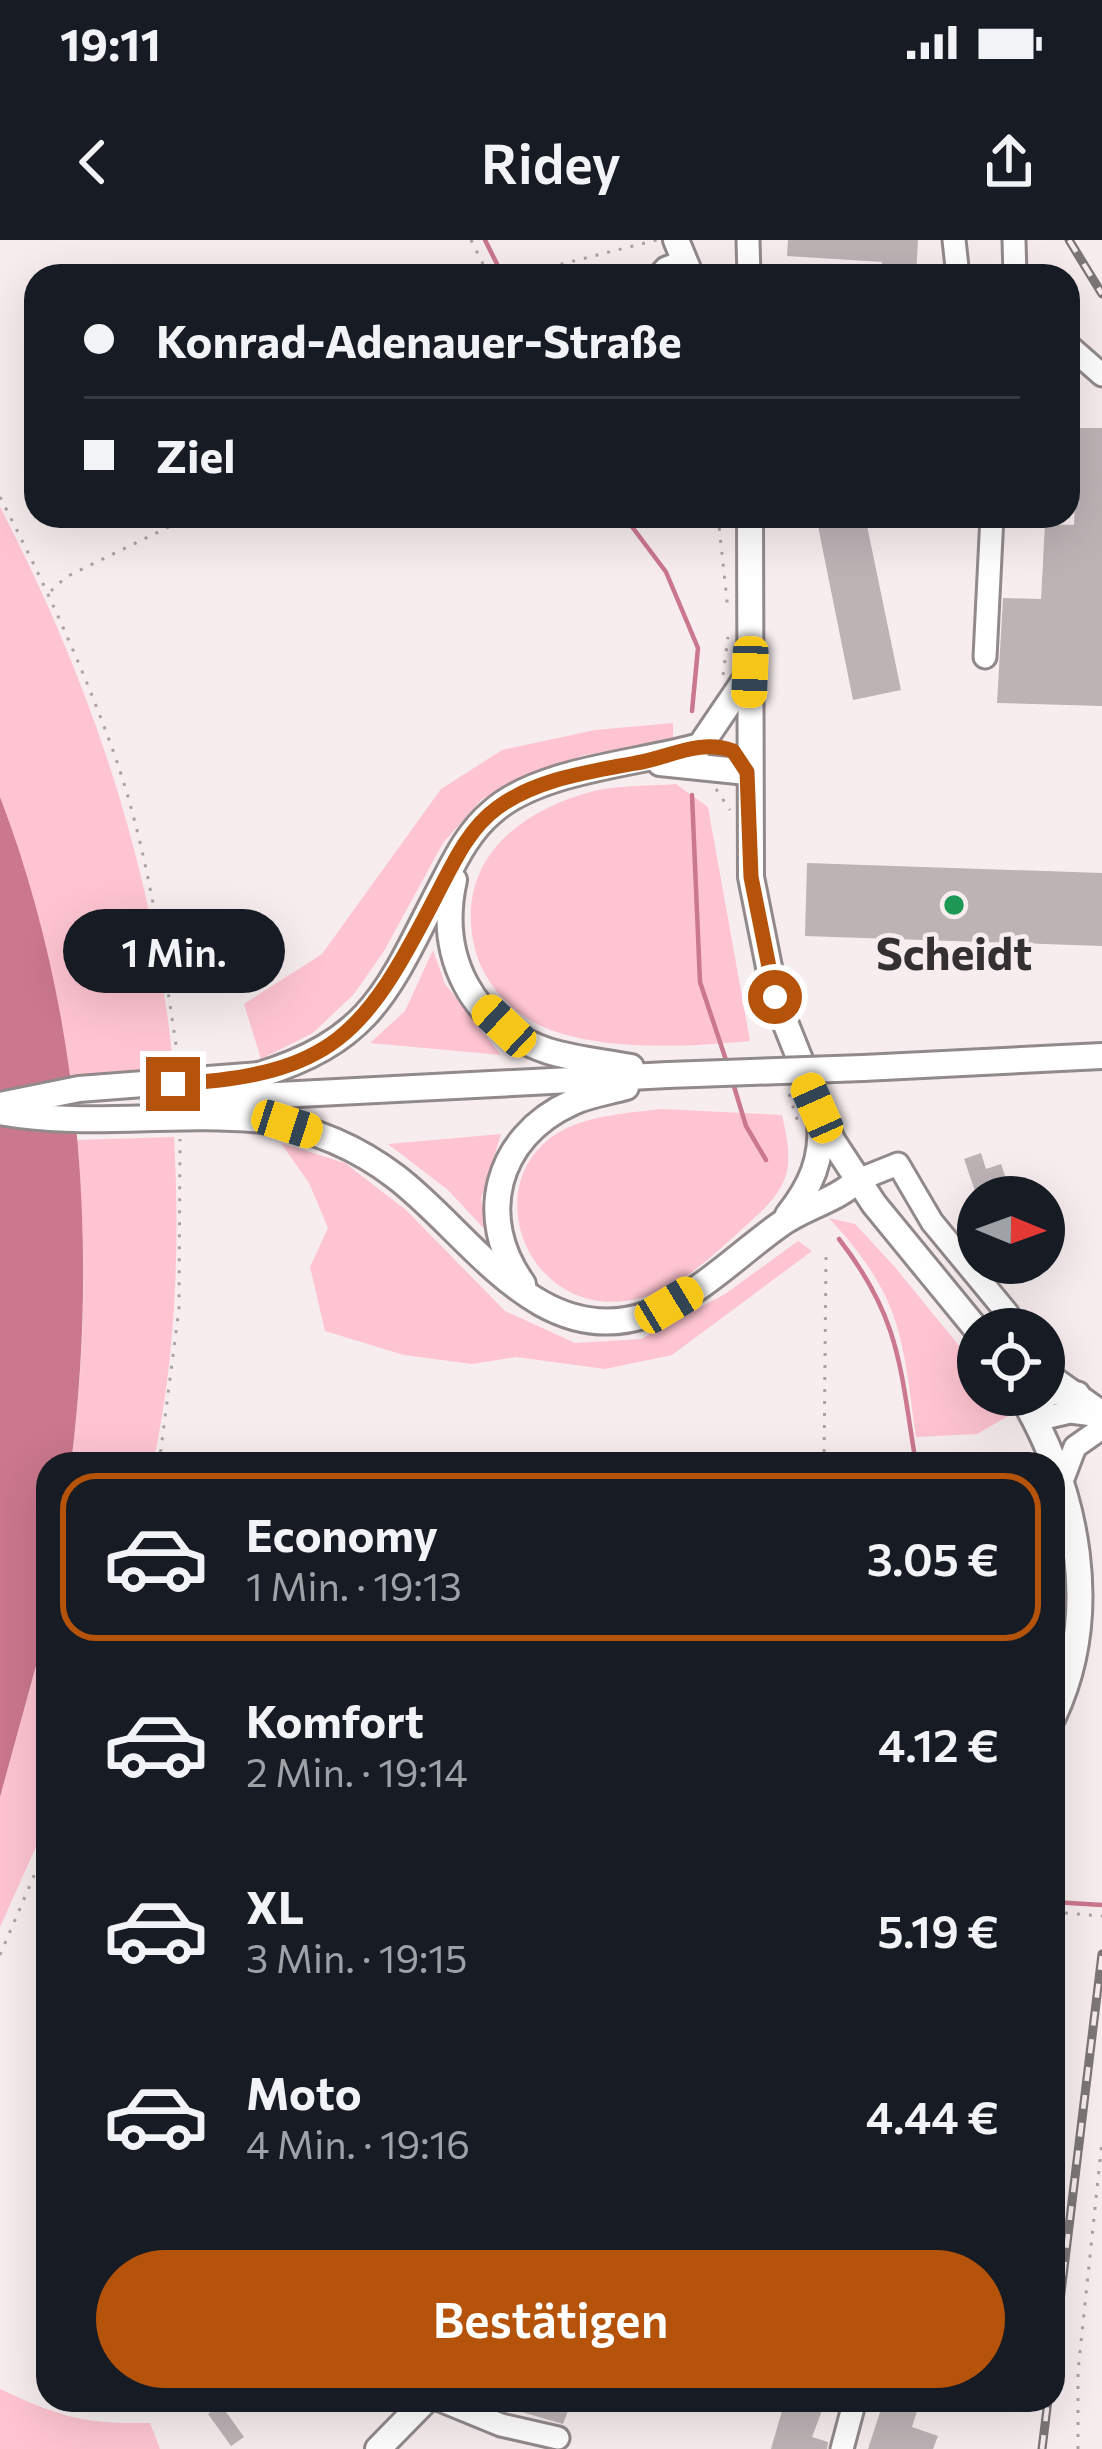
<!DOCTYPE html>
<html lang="de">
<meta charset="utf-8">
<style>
:root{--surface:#171b24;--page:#242831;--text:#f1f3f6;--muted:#9ea1a6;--line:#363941;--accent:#b45309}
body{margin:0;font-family:Commissioner,sans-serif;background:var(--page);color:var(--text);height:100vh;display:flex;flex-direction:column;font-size:45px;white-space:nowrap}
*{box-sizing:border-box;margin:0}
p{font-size:39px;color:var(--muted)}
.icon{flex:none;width:66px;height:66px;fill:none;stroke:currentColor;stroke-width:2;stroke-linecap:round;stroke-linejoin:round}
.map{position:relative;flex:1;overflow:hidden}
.sheet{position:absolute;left:36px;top:1212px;width:1029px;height:960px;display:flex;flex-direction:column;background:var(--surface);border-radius:36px;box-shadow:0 12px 48px #0002}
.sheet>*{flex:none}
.hud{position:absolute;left:24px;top:24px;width:1056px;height:264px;border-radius:36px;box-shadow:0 12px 48px #0002;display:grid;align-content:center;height:264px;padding:0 60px;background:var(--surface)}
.needle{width:78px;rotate:91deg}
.buttons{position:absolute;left:957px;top:936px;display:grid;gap:24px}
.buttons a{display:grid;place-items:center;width:108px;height:108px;border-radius:50%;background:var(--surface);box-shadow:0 12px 48px #0002;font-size:60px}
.end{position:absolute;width:54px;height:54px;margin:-27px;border:15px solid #b45309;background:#fff;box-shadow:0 0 0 6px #fff}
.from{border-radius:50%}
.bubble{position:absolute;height:84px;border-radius:42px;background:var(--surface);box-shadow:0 12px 48px #0002;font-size:39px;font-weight:600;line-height:84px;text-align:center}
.car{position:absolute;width:36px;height:72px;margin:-36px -18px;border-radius:15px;box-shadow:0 0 9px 3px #0007;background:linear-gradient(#f5c518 24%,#345 0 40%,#f5c518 0 76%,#345 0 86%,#f5c518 0)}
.hud b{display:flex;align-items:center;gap:42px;height:114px;font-size:45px}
.hud b+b{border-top:3px solid var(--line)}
.hud i{width:30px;height:30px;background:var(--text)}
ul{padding:21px 0 0;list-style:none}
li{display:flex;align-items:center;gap:36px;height:168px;margin:0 24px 18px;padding:0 36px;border:6px solid transparent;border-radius:36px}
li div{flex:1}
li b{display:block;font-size:45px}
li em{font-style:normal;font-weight:600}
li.on{border-color:var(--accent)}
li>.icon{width:108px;height:108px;stroke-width:1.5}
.action{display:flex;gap:24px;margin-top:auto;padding:24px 60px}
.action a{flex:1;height:138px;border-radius:72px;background:var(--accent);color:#fff;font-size:48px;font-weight:600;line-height:138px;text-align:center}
.status{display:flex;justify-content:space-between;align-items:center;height:84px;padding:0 60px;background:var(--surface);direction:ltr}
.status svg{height:33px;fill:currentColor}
header{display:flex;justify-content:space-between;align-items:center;height:156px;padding:0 60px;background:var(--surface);font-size:54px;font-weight:600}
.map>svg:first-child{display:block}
</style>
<div class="status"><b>19:11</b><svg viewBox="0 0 49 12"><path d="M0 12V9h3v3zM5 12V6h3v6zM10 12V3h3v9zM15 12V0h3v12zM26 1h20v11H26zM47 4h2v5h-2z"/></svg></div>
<header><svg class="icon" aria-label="back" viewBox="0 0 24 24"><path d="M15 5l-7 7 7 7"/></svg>Ridey<svg class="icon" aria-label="share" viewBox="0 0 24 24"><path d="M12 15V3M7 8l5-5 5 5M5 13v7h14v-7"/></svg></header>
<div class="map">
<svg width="1102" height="2209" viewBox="0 0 1102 2209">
<rect width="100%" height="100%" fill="#f7edef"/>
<g fill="#fec4d1">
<path d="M0 267C92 444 156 635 174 834L68 838 58 766 0 557Z"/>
<polygon points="673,483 673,498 581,516 482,559 443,603 384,711 354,754 313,793 261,819 244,764 322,714 441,549 502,510 595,490"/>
<path d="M676 544 708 567 750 801C688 807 600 812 541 786 508 771 481 739 474 705 456 620 518 571 594 551 620 545 650 546 676 544Z"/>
<polygon points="433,710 445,744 501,815 370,803 405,771"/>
<path d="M661 869 782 875C797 937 786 950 740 991 717 1012 688 1039 660 1051 537 1105 465 943 563 890 592 875 629 873 661 869Z"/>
<polygon points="501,894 481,959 488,993 448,950 388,904"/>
<path d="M174 897C180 1005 176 1117 153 1224H71C85 1116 88 1008 76 900Z"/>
<polygon points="281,903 345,923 406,970 505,1071 575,1103 641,1099 725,1054 798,1001 812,1011 672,1115 605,1129 516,1117 472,1124 404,1115 325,1091 310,1027 328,988 309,943"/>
<path d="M829 978 855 984 894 1026 978 1129V1155H996L1010 1175 977 1194 916 1197C902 1095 902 1057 829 978Z"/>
<polygon points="48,1382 48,1580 0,1687 0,1557"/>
<path d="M0 2149C60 2177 83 2184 150 2183L160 2209H0Z"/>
</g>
<path fill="#cb778d" d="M0 557C80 766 99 1003 71 1224H48V1382L0 1557Z"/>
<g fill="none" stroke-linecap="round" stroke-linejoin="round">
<g stroke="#cb778d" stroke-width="4.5">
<polyline points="485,0 503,36"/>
<polyline points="624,276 666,332 698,408 692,471"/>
<polyline points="692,555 700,742 728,826"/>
<polyline points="733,843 746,886 766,920"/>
<path d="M839 999C901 1079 900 1128 916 1224"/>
<polyline points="1053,1662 1102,1665"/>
</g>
</g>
<g fill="#bcb3b5">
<polygon points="788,0 918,0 916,36 881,36 882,22 787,16"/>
<polygon points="1068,188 1102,188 1102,466 997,463 1003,358 1041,359 1045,284 1074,285 1076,232 1068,231"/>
<polygon points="816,276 865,276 901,450 853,460"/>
<polygon points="807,623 1102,633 1102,706 805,696"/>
<polygon points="981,913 986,929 1001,924 1012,957 977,957 964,919"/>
<polygon points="480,2160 539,2160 568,2171 563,2184"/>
<polygon points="785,2160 826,2160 812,2197 828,2202 827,2209 771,2209"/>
<polygon points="884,2160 918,2168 912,2187 938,2196 933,2209 868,2209"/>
<polygon points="221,2165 244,2197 231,2206 208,2174"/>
</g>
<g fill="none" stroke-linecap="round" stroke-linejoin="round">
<g stroke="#92898b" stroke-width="27">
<g id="minor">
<polyline points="748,0 749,36"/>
<polyline points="954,0 958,36"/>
<polyline points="1014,0 1015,36"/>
<polyline points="659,36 666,28 685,21"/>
<polyline points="1068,105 1102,135"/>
<polyline points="985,417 992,276"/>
<polyline points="858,940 898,924 932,982 1008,1074"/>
<polyline points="1044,1131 1102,1172"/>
<polyline points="1030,1170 1051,1154 1078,1153"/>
<polyline points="1036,1180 1070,1172 1102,1176"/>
<polyline points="1064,1236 1075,1207 1102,1188"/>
<polyline points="440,2160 501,2185 558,2198"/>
<polyline points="842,2209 855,2160"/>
</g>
</g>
<g stroke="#92898b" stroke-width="30">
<g id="major">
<polyline points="676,0 691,36"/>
<polyline points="750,276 751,637 775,757 832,900 874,964 978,1091"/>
<polyline points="660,523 747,532"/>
<path d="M454 640C437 716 471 785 548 811 574 819 604 822 631 827"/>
<polyline points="863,828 1102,816"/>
<path d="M259 835C375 799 389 747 441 647 455 620 468 592 492 572 540 529 638 524 700 506L747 437"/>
<polyline points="259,856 668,835"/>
<path d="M262 880C310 888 357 907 396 937 471 994 539 1113 649 1074 698 1056 736 1016 778 986 803 967 834 962 858 940"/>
<path d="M788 975C811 946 823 919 820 881"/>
<path d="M523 1044C475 978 496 897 571 863 587 855 608 852 626 847"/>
<path d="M1021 1155C1078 1251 1102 1374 1053 1477"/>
<polyline points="378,2209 426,2160"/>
</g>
</g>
<g stroke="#aaa2a4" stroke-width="3" stroke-dasharray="3 9" stroke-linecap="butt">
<polyline points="471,0 489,36"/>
<polyline points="514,36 657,0"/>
<path d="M0 257C44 342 84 429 116 519 149 615 163 718 178 818"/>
<polyline points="718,276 728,370"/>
<polyline points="51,351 66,337 191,276"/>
<polyline points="723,435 728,397"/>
<polyline points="716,549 730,570"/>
<polyline points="789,854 799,885"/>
<polyline points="1044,1106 1053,1113"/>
<polyline points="159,1224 179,1069 180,899"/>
<polyline points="824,1224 826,1016"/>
<polyline points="1053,1672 1102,1676"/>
<polyline points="0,1715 48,1603"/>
<polyline points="1078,2209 1078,2131 1102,1901"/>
</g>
<use href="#minor" stroke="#fff" stroke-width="21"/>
<use href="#major" stroke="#fff" stroke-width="24"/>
<g stroke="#7c7677" stroke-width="9">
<g id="rail">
<polyline points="1069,0 1102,54"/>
<polyline points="1053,2119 1102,1714"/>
<polyline points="1042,2209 1048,2160"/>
</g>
</g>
<use href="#rail" stroke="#f7edef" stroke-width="4.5" stroke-dasharray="14" stroke-linecap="butt"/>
<g stroke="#92898b" stroke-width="30" stroke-linecap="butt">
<g id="major-bridge">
<polyline points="668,835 863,828"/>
<polyline points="189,859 259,856"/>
<polyline points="0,865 79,849 259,835"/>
<path d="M0 872C86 888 175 871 262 880"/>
</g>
</g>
<use href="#major-bridge" stroke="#fff" stroke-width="24"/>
</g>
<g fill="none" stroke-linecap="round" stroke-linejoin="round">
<path stroke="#b45309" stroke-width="15" d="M173 844C334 835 365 794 435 658 452 626 467 590 497 568 536 539 589 532 636 523 668 518 701 498 733 511L747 532 751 637 775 757"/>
</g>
<circle fill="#1e9855" stroke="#f7edef" stroke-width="4.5" cx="954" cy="665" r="12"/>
<g text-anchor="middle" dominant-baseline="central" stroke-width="9" stroke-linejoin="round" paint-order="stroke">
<g font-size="45" font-weight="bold" fill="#343031" stroke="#f7edef">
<text x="954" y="711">Scheidt</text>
</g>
</g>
</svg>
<div class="buttons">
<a><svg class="needle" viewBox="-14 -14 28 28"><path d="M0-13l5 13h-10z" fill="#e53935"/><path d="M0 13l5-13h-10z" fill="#9ea1a6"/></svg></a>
<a><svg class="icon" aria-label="locate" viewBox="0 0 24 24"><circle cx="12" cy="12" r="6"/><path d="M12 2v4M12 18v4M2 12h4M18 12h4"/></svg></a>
</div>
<i class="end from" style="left:775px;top:757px"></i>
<i class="end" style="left:173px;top:844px"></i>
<div class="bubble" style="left:63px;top:669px;width:222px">1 Min.</div>
<i class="car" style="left:750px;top:432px;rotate:182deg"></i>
<i class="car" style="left:504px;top:786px;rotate:313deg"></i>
<i class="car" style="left:817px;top:868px;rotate:336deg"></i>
<i class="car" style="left:287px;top:884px;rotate:108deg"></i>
<i class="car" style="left:669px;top:1065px;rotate:59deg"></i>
<div class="hud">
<b><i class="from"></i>Konrad-Adenauer-Straße</b>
<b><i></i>Ziel</b>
</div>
<section class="sheet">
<ul>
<li class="on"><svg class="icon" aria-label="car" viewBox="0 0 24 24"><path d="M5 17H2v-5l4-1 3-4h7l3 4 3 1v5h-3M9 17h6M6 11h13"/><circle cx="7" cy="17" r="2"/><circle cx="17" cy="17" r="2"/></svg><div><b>Economy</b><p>1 Min. · 19:13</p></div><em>3.05 €</em></li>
<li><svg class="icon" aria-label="car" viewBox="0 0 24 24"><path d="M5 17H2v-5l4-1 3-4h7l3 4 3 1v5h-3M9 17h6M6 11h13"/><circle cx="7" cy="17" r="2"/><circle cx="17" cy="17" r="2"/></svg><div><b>Komfort</b><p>2 Min. · 19:14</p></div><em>4.12 €</em></li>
<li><svg class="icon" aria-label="car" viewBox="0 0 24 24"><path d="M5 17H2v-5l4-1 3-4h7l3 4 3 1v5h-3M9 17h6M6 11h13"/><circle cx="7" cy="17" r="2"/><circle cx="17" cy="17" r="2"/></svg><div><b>XL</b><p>3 Min. · 19:15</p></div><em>5.19 €</em></li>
<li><svg class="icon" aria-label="car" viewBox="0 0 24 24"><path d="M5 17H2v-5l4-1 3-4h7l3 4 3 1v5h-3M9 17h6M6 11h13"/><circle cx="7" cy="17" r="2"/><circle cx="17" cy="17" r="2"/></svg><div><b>Moto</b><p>4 Min. · 19:16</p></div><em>4.44 €</em></li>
</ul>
<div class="action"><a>Bestätigen</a></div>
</section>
</div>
